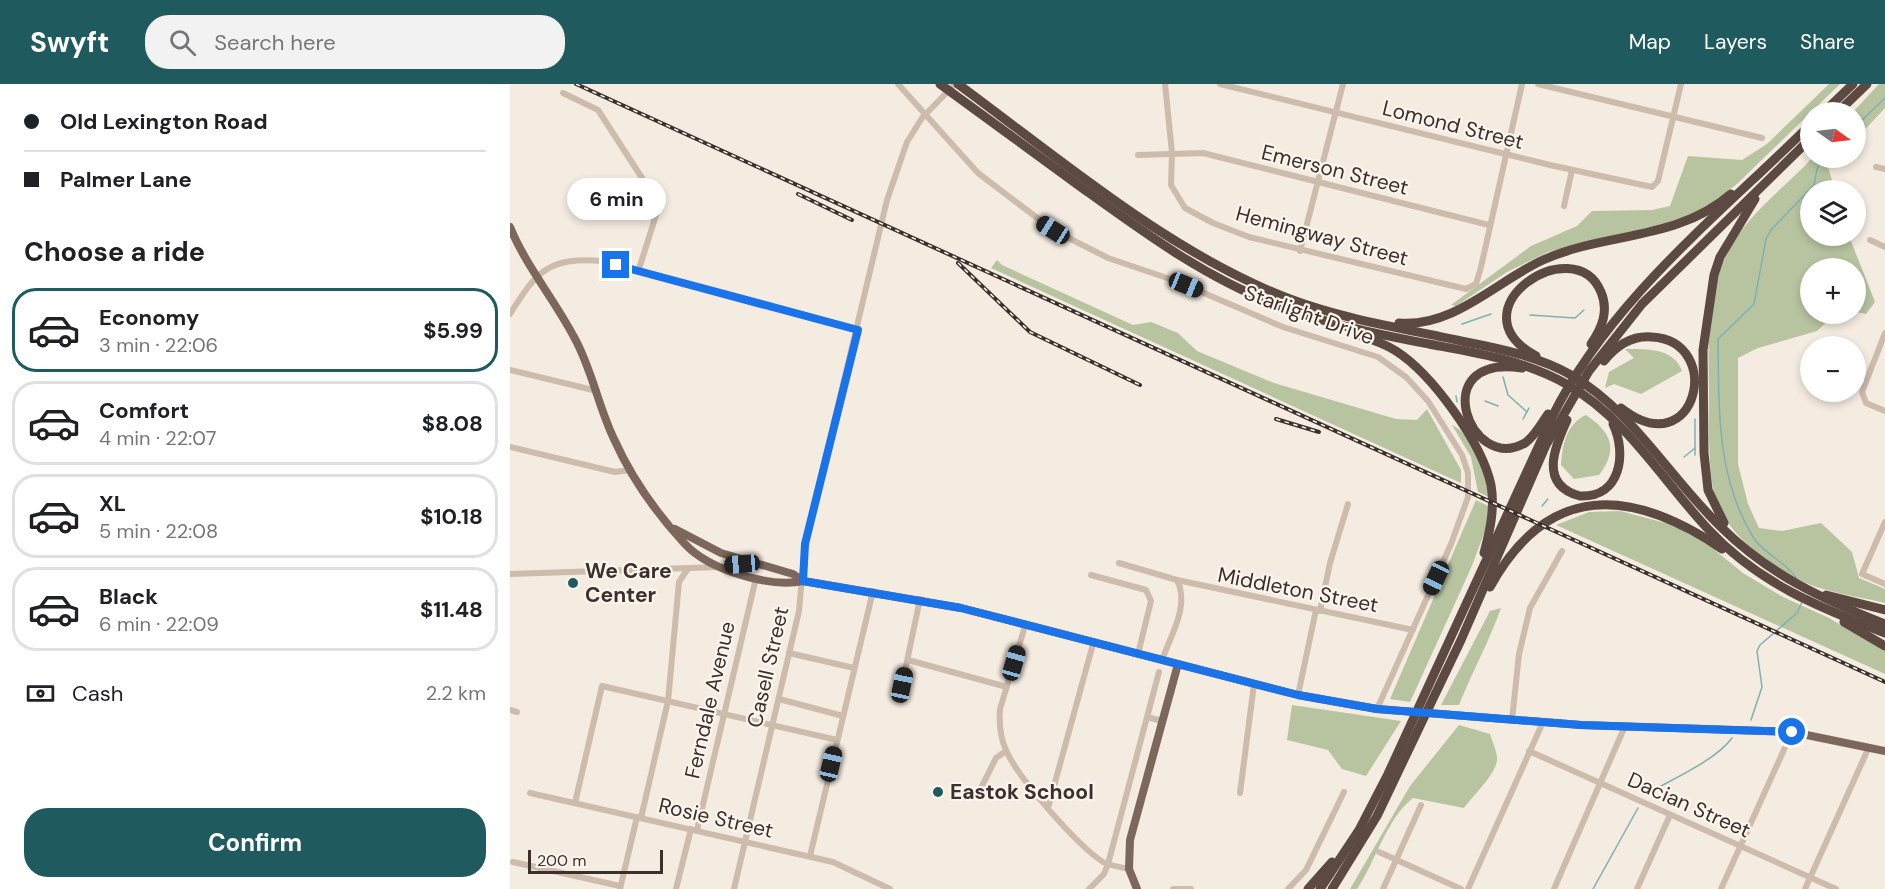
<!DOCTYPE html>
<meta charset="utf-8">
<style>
:root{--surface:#fff;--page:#f2f2f2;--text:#202124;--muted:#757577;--line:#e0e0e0;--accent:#1f5a5e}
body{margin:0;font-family:"DM Sans",sans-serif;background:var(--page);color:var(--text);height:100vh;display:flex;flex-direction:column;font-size:22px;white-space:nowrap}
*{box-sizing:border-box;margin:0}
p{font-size:20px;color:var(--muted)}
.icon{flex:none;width:33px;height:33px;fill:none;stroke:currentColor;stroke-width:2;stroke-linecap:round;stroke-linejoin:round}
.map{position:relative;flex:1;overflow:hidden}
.details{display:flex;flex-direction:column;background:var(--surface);width:510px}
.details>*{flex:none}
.top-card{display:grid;align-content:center;height:132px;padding:0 24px;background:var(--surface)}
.needle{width:39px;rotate:104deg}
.buttons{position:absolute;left:1290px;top:18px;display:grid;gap:12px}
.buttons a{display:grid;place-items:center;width:66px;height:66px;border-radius:50%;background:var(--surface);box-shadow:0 3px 9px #0003;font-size:30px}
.scale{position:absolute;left:18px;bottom:15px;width:135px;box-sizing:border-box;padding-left:6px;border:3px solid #3b302b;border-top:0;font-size:16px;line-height:21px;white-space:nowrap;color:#3b302b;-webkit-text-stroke:4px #fbf5ee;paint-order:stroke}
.end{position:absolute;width:27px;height:27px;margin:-14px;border:8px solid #1a73e8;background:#fff;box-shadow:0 0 0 3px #fff}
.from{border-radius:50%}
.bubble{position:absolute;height:42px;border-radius:21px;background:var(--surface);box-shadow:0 3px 9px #0003;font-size:20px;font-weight:700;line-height:42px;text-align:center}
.car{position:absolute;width:18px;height:36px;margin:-18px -9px;border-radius:8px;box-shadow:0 0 4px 2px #0007;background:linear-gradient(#222 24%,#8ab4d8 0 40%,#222 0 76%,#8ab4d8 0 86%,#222 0)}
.top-card b{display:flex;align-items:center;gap:21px;height:57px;font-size:22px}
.top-card b+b{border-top:2px solid var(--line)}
.top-card i{width:15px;height:15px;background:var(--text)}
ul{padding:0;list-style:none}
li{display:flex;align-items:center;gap:18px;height:84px;margin:0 12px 9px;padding:0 12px;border:3px solid var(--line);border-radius:24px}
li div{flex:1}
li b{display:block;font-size:22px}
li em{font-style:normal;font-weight:700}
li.on{border-color:var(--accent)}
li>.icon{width:54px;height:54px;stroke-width:1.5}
h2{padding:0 24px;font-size:27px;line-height:72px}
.pay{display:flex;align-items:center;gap:15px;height:66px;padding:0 24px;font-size:22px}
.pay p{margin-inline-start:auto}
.action{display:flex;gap:12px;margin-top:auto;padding:12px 24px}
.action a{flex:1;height:69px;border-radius:24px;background:var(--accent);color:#fff;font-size:24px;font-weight:700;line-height:69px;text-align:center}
header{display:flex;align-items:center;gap:36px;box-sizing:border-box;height:84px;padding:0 30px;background:var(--accent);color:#fff}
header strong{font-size:28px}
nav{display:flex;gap:33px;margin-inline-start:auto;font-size:21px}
.search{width:420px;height:54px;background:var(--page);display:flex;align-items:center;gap:15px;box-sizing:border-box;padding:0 21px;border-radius:24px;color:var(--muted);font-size:22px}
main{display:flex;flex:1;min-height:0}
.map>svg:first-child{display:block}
</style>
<header>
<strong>Swyft</strong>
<div class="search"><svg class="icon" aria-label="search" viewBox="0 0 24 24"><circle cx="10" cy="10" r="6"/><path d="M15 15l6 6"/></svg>Search here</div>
<nav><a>Map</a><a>Layers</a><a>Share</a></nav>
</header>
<main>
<section class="details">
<div class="top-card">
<b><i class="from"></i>Old Lexington Road</b>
<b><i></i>Palmer Lane</b>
</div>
<h2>Choose a ride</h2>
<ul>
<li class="on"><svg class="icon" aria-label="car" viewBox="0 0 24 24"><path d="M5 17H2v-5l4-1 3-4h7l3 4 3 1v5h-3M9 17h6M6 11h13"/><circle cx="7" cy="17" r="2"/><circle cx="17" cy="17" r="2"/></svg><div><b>Economy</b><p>3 min · 22:06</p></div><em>$5.99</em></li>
<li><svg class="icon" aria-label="car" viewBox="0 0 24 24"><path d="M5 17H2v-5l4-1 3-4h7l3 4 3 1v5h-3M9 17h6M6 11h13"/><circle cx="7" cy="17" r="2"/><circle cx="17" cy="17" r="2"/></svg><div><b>Comfort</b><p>4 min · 22:07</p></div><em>$8.08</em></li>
<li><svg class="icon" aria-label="car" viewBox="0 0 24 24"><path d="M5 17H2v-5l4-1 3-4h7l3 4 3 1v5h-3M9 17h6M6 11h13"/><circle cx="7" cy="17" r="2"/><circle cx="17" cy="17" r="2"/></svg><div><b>XL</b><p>5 min · 22:08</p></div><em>$10.18</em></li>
<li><svg class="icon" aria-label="car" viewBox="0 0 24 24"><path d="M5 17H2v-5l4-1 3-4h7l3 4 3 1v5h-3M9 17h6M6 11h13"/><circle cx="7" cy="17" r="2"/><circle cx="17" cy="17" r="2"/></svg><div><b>Black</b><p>6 min · 22:09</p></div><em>$11.48</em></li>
</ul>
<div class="pay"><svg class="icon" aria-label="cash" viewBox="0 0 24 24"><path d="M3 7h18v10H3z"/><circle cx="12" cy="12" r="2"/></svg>Cash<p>2.2 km</p></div>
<div class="action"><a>Confirm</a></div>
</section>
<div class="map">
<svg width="1375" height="805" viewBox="0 0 1375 805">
<rect width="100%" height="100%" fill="#f4ebe1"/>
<g fill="#b8c4a0">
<polygon points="1319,0 1330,0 1228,99 1198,123 1172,135 1038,168 997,188 946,222 941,221 1021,162 1067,142 1082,127 1142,126 1160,122 1178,72 1232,76 1257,60"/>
<polygon points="1369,0 1375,0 1375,24 1346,55 1346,28 1343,28"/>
<path d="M1302 74H1327L1318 83 1325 106H1300V152H1339L1365 218 1356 230 1346 228V184H1300V230H1325L1307 247 1248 264 1228 274V380L1238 420 1249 444 1272 447 1311 439 1342 468 1349 494 1375 505V519C1355 514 1333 511 1313 505 1272 493 1211 451 1203 405 1198 373 1199 339 1199 306 1198 263 1197 211 1216 172 1236 130 1273 106 1302 74Z"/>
<polygon points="487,176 492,181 623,241 641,238 668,249 687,267 764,299 886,335 907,336 917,325 951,386 951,399 481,184"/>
<path d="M1115 265C1137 265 1164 264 1172 287L1131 310 1104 300 1095 304 1099 288 1124 274Z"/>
<path d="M1076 331C1101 348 1109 365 1089 391L1064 395 1051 381C1052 362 1056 340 1076 331Z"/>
<path d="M942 341C962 349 976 392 979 413L968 408 961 373Z"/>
<polygon points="966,416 978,422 977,442 961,484 900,618 880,615"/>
<polygon points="1110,427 1163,441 1201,463 1233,489 1273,513 1319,534 1375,567 1375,590 1046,441 1079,428"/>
<path d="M991 524C979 558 962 588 949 621H931L980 527Z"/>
<polygon points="782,621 891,637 856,692 832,685 818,666 777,656"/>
<path d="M949 641 980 650C982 657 986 665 987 673 989 688 963 711 954 724L903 714C876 735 866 777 847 805H840L900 702Z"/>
</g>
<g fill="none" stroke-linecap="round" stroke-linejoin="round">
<g stroke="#7fb0b2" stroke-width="1.5">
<polyline points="1346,42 1375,14"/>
<polyline points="1020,231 1065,234 1074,226"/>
<polyline points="952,240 981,230"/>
<polyline points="993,293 998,311 1017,328"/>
<polyline points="946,312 947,318"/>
<polyline points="975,317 988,322"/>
<polyline points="1013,335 1019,324"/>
<polyline points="1185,335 1185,371"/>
<polyline points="1174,373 1185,364"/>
<polyline points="1032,422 1038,415"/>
<path d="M1286 494C1276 477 1253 470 1243 453 1206 392 1209 324 1208 255L1244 220 1256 155 1261 146 1304 101 1307 85 1313 74"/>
<polyline points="1241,636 1252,603 1247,567 1250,561 1287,529 1292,518"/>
<path d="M1138 709C1163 695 1206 676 1222 654"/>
<polyline points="1083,805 1128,724"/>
</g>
<g stroke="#cdbbac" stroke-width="6">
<polyline points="388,0 468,89 543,146 598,174 666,197 773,243 868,273 896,293 918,317 952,371 958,389 958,413 941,460 867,625"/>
<polyline points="655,0 662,69 661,101 675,124 703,139 739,153 956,205 966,200 971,183 1012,0"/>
<polyline points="710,0 1040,81 1142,103 1148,97 1171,0"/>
<polyline points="1028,0 1252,54"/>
<polyline points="53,9 88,26 145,114 147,128 128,188"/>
<polyline points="628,71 693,69 979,141"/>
<polyline points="1366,83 1375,85"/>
<polyline points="1054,122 1062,86"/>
<polyline points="1360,156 1375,163"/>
<polyline points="790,167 833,0"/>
<path d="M0 230C27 187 38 173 92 177L348 246"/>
<polyline points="1375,249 1352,308 1356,319 1375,327"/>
<polyline points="0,286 87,307"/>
<polyline points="0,363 105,388 120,386"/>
<polyline points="1375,438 1352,490 1375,500"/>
<path d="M609 479 667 496C680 521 661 551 652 576"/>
<polyline points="0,490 209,483"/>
<polyline points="581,491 636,506 641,517 628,570"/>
<polyline points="667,496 903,546"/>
<polyline points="810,527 820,479 838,420"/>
<path d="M515 542 490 625C489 639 490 653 496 666 507 693 568 762 593 778 600 782 611 783 619 785"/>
<polyline points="279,569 344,584"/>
<polyline points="398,576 497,603"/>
<polyline points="392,601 410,515"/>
<polyline points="788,611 806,526"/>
<polyline points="269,615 333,632"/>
<polyline points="0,626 7,628"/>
<polyline points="637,633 652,637"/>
<polyline points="1002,636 1009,570 1020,524 1052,467"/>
<polyline points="1019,667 1326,805"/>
<polyline points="20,709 323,778 380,805"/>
<polyline points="730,709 744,600"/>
<polyline points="468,710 486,674 496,667"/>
<polyline points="65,719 92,602 327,656"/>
<polyline points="538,724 583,560"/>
<polyline points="131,734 158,617 169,498 177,486"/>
<polyline points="187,746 246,494"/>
<polyline points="869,768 951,805"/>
<polyline points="300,772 363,507"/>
<polyline points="3,778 110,802"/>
<polyline points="110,805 127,733"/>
<polyline points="166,805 181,745"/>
<polyline points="224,805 289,527 295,460 377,116 397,58 412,34 445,0"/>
<polyline points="579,805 594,790 598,780 649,588"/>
<polyline points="663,805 681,805"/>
<polyline points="778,805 796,786 834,708"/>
<polyline points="873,805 911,721"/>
<polyline points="958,805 1033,638"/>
<polyline points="1044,805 1115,642"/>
<polyline points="1127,805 1160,731"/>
<polyline points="1211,805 1282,648"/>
<polyline points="1295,805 1359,663"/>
</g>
<g stroke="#7d675c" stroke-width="8">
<path d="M0 143C16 182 44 215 64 253 82 285 88 322 104 355 121 393 147 430 175 460 199 486 260 504 293 497L451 524 788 611 867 625 1071 641 1282 648 1375 667"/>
<polyline points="165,445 211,469 283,490 293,497"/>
<polyline points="627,805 619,785 620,756 668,580"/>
</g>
<g stroke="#5c4a42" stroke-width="9">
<path d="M430 0C478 35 527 71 575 106 636 150 696 194 767 221 816 240 868 250 919 260 967 269 1014 276 1058 301 1117 335 1152 396 1198 445 1248 499 1308 523 1375 549"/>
<path d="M448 0C550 75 661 170 780 215 836 236 897 245 956 258 992 265 1029 273 1061 291 1124 328 1159 393 1211 443 1258 490 1314 516 1375 540"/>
<polyline points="1314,28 1343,0"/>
<polyline points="1328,28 1357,0"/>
<path d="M889 239C943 244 987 197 1033 176 1095 148 1167 157 1221 110"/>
<path d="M848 251C861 255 875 260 886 267 922 290 972 359 981 401 985 424 980 447 974 469"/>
<path d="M1026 272C941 226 1064 144 1091 208 1099 227 1092 244 1081 260"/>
<path d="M1094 277C1106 262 1121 251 1142 253 1215 257 1187 383 1111 324"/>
<path d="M1012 284C915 269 960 391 1015 359 1025 352 1031 340 1038 330"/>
<path d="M1057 336C1045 362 1028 401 1070 412 1111 414 1117 369 1103 340"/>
<polyline points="1214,439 1198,406 1194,369 1193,266 1204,191 1210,173 1245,115"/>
<path d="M980 503C1038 398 1121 403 1212 465"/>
<polyline points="1316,511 1375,526"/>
<polyline points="1334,538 1375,562"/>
<polyline points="798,805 822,778"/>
<path d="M810 805 849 746 878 690 1042 333C1101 215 1208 132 1300 41"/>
<polyline points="822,805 867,732 951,556 1036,361 1079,287 1132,220 1300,55"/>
</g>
<g stroke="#3b302b" stroke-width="4">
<g id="rail">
<polyline points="66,0 1375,598"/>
<polyline points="288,110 342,136"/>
<polyline points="448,179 520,248 630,301"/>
<polyline points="766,335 809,348"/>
</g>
</g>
<use href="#rail" stroke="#fbf5ee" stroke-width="1.5" stroke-dasharray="4.5" stroke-linecap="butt"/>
</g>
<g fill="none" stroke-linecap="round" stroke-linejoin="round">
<polyline stroke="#1a73e8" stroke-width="8" points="106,181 348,246 295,460 293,497 451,524 788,611 867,625 1071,641 1282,648"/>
</g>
<g fill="#1f5a5e" stroke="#fbf5ee" stroke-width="2">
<circle cx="63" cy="499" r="6"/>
<circle cx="428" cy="708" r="6"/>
</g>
<g text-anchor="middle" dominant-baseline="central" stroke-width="4.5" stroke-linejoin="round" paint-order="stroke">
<g font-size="21" fill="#3b302b" stroke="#fbf5ee">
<text transform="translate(943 41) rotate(14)">Lomond Street</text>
<text transform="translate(825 86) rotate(14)">Emerson Street</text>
<text transform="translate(812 152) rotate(15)">Hemingway Street</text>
<text transform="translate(799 231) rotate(20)">Starlight Drive</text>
<text transform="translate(788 506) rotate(11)">Middleton Street</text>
<text transform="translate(258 583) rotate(-77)">Casell Street</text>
<text transform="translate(200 616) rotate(-77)">Ferndale Avenue</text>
<text transform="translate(1179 721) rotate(24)">Dacian Street</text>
<text transform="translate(206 734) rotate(13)">Rosie Street</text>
</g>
<g font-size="21" font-weight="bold" fill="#3b302b" stroke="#fbf5ee" text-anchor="start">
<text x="75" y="487">We Care<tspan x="75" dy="24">Center</tspan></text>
<text x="440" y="708">Eastok School</text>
</g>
</g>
</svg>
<div class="buttons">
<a><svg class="needle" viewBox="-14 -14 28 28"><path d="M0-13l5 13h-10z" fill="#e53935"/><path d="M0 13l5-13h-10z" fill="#757577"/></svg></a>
<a><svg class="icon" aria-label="layers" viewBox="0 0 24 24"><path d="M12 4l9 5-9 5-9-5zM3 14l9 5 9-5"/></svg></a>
<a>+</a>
<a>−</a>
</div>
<div class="scale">200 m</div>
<i class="end from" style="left:1282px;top:648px"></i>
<i class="end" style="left:106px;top:181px"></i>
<div class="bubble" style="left:57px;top:94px;width:99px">6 min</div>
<i class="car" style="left:543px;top:146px;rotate:302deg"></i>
<i class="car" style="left:676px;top:201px;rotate:112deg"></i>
<i class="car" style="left:232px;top:480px;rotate:265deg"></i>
<i class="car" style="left:926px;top:494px;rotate:205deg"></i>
<i class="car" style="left:504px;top:579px;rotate:16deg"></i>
<i class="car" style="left:392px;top:601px;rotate:12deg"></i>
<i class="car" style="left:321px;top:680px;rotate:13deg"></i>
</div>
</main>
